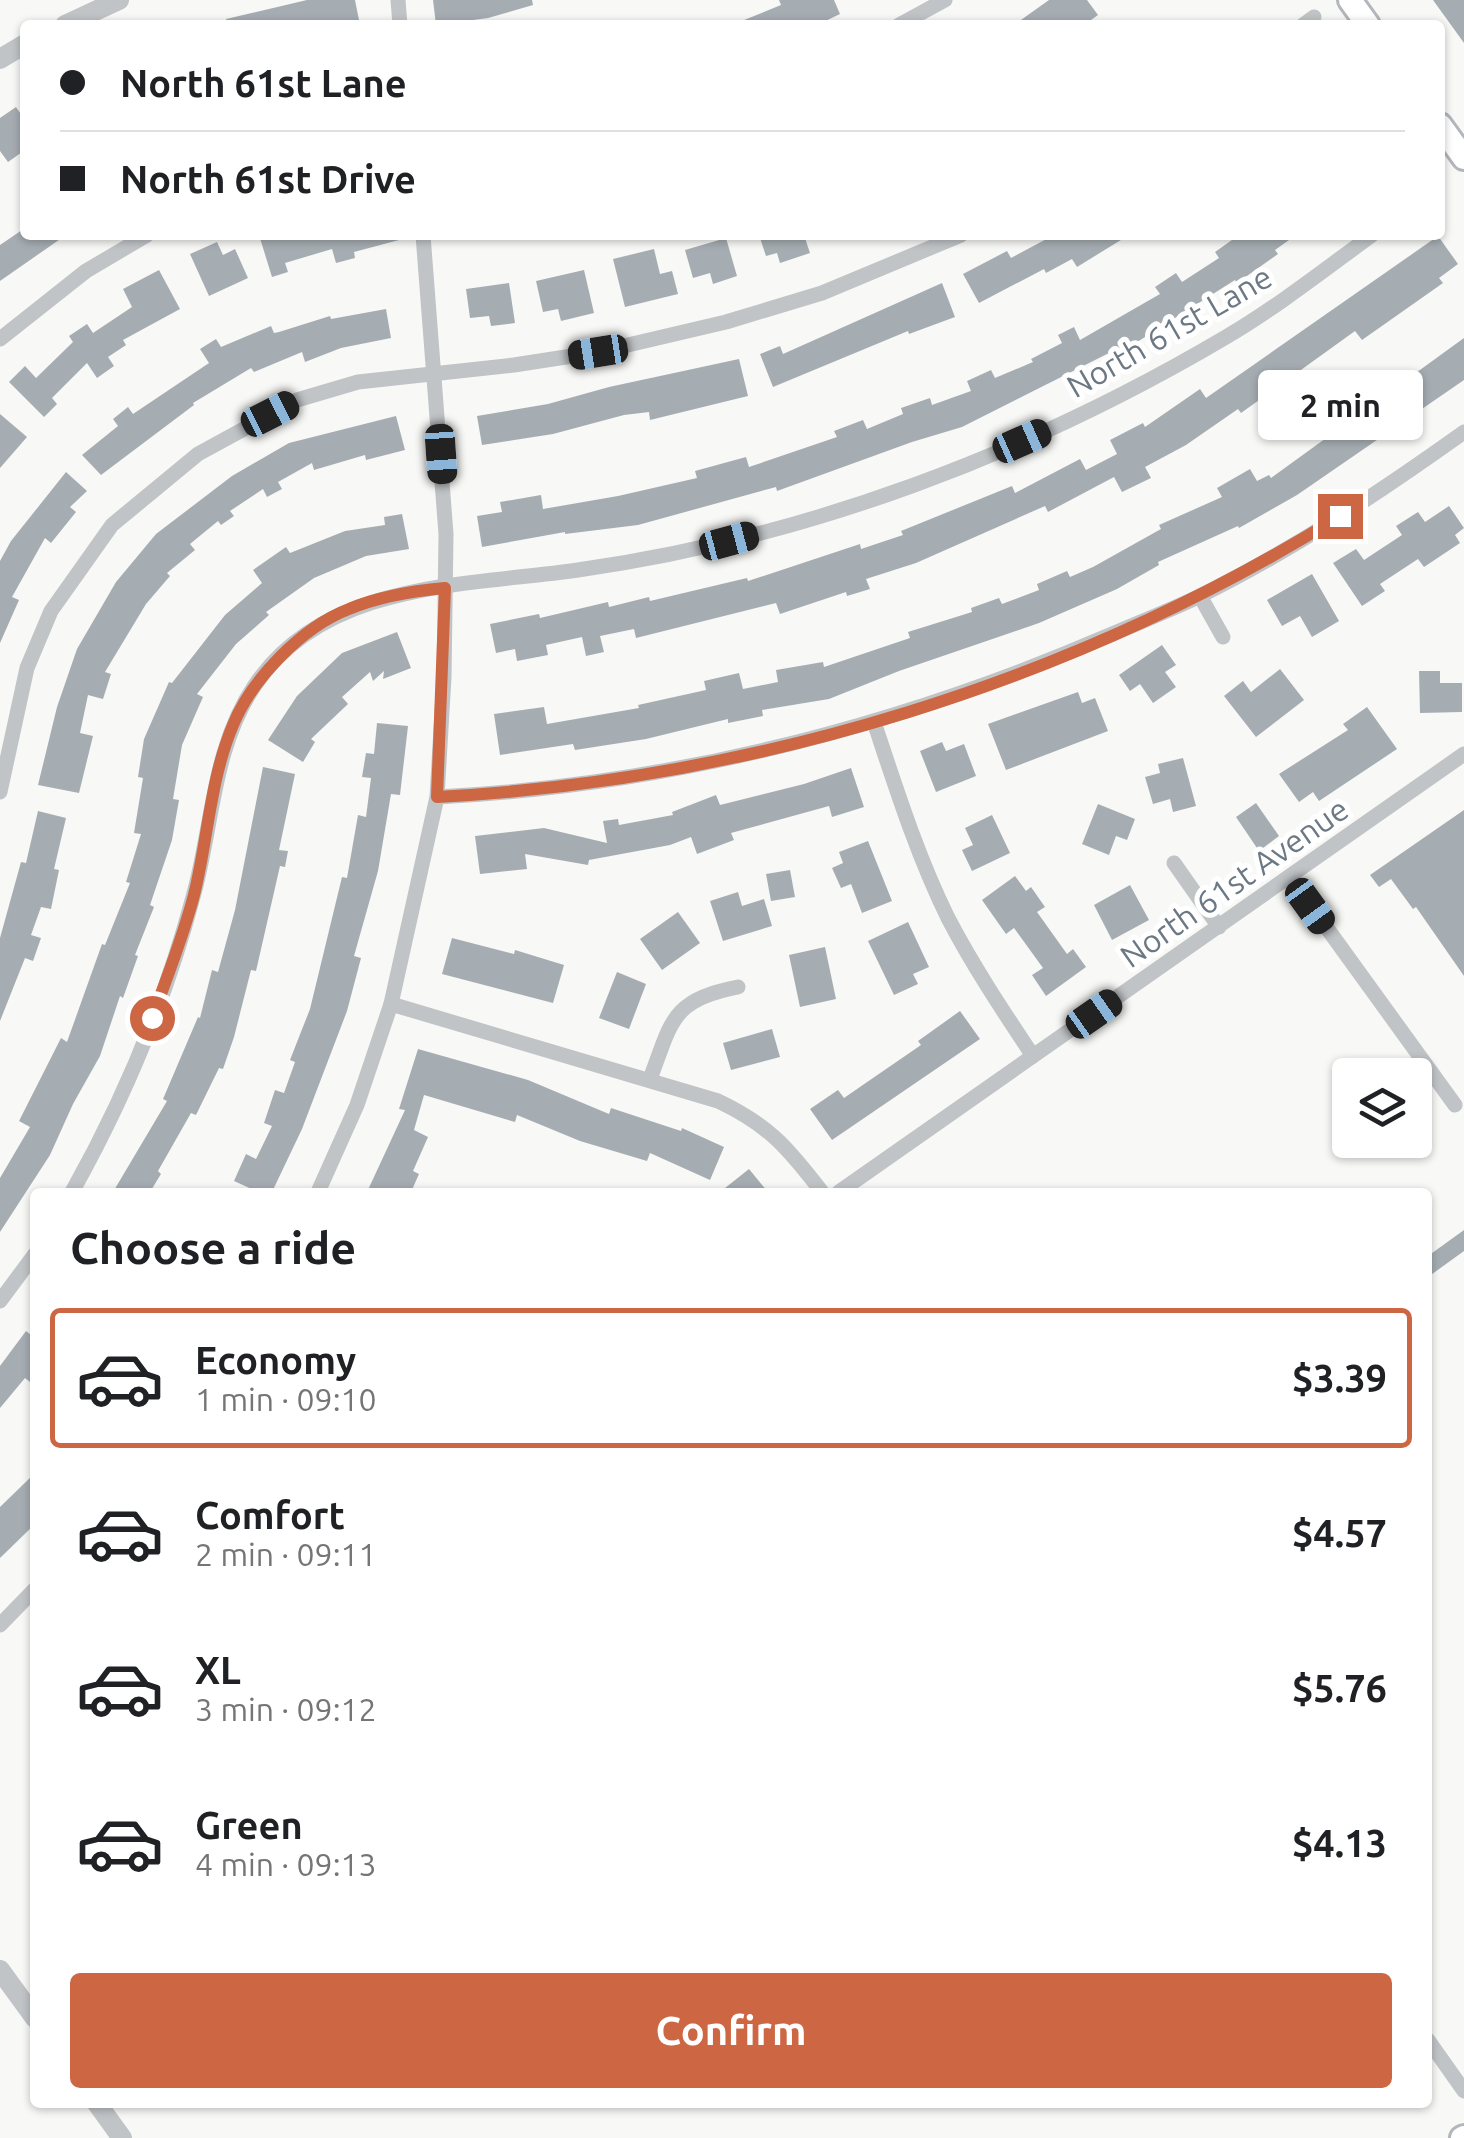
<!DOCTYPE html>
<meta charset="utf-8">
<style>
:root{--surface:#fff;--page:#f6f6f6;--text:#202124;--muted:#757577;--line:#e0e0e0;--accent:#cd6642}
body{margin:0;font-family:Ubuntu,sans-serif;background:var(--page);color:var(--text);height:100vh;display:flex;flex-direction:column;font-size:38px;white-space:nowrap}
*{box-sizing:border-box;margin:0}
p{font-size:32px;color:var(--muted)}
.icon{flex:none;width:55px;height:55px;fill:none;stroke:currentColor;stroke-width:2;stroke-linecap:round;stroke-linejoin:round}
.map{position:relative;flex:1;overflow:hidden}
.panel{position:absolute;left:30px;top:1188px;width:1402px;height:920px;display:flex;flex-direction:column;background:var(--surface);border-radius:10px;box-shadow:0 2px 8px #0004}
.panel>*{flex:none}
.guide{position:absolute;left:20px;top:20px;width:1425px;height:220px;border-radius:10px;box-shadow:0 2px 8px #0004;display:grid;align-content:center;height:220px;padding:0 40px;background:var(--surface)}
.controls{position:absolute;left:1332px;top:1058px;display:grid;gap:20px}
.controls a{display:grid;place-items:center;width:100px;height:100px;border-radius:10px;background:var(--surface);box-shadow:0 2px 8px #0004;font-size:50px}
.end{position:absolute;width:45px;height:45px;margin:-22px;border:12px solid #cd6642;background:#fff;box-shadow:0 0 0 5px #fff}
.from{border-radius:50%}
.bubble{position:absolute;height:70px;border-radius:10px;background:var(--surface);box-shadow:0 2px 8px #0004;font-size:32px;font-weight:700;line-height:70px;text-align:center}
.car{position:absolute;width:30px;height:60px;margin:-30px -15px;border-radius:12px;box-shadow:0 0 8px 2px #0007;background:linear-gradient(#222 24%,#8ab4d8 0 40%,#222 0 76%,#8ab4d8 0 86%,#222 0)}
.guide b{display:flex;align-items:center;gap:35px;height:95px;font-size:38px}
.guide b+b{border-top:2px solid var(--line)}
.guide i{width:25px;height:25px;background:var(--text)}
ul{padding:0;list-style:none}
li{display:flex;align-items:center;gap:30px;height:140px;margin:0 20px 15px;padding:0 20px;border:5px solid transparent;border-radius:10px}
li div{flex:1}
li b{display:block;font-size:38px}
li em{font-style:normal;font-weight:700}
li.current{border-color:var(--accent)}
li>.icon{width:90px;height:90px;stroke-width:1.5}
h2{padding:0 40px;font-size:45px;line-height:120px}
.button{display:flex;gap:20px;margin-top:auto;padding:20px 40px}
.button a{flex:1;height:115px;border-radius:10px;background:var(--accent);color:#fff;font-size:40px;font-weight:700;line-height:115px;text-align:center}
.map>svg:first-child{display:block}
</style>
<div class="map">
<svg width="1464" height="2138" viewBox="0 0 1464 2138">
<rect width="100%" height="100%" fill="#f8f8f6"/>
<g fill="#a6adb2">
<polygon points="307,0 355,0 360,25 227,25 226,19"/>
<polygon points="433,0 532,0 533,5 488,18 436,25"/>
<polygon points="779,0 834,0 840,14 817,25 732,25 781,5"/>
<polygon points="1049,0 1087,0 1098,15 1084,25 1014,25"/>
<polygon points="1433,0 1464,0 1464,43"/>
<polygon points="16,107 25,120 25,150 8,162 0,151 0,118"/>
<polygon points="25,228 25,235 66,235 0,281 0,245"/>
<polygon points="259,235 399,235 399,240 354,252 355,258 336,263 332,249 285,263 288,272 272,277"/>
<polygon points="759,235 804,235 810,253 780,263 777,253 766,256"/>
<polygon points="1054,235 1129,235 1077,267 1072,259 1046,273 1044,269 979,303 963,274 1007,251 1011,258"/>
<polygon points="1239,235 1296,235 1275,250 1278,254 1237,283 1235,280 1115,356 1113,351 962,427 912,442 777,491 776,487 638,525 565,534 565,532 482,547 477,516 502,512 500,502 541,495 543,509 618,496 697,478 695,471 746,457 749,467 837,437 834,431 863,420 867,429 903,414 901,408 930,398 932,405 971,391 967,381 991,370 995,378 1033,362 1031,359 1062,343 1058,335 1074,327 1080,340 1160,294 1155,287 1176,273 1182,282 1219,258 1215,252"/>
<polygon points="1438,236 1458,264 1439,278 1443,283 1362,340 1355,331 1241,413 1238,409 1186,445 1145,467 1151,478 1122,492 1114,477 1048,512 1045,506 916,563 866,579 870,589 847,596 846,592 780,614 776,603 636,638 634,629 600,636 604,652 586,656 582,637 546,645 548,655 517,661 515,649 496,653 490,624 539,614 540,618 608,602 609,607 649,597 650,601 747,578 748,581 860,544 861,549 903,535 901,531 1012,486 1015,493 1080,459 1086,470 1117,454 1110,440 1143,423 1145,427 1200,389 1206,398"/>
<polygon points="726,238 737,276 713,284 710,273 693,278 685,250"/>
<polygon points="217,242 223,255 235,249 248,278 209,296 190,254"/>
<polygon points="654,249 660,274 672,271 678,294 625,307 613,259"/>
<polygon points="159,270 180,309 123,340 126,345 108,357 114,366 97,378 87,363 52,398 57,404 44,417 9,382 25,366 36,378 73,342 69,336 87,324 93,333 132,307 123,289"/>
<polygon points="584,270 594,313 561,321 558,309 543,312 536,281"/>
<polygon points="509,283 515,323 491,326 489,316 470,318 466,289"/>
<polygon points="942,283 955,317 909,334 908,331 773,387 760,354 780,346 783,354"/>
<polygon points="386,309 391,338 341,348 305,362 302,352 254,372 251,368 193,403 194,405 101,475 82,455 118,426 113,419 128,407 133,414 209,363 200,349 216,339 221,347 271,326 274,333 279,332 330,316 331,319"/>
<polygon points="1464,338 1464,380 1297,495 1239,528 1238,526 1158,562 1159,565 1117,589 1039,623 899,671 829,699 762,710 763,716 728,723 728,719 646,739 575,750 573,744 500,755 494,714 544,707 547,724 639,708 638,705 706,690 704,681 739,673 743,689 778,682 776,670 823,662 824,667 910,638 908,632 972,612 971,608 999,598 1002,604 1039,590 1037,584 1067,571 1070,577 1093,567 1161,529 1159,525 1222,497 1217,488 1250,469 1257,481 1269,475 1271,478"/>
<polygon points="739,359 748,396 650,420 649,412 624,415 553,434 482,445 477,416 548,404 609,387"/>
<polygon points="0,414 27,437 0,468"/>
<polygon points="396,416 405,450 366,460 365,455 314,470 312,463 278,482 282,489 267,497 263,489 230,511 234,516 221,525 218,521 190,544 195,550 167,573 170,576 146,604 105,672 111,674 103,699 88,695 80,733 93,736 79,793 38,785 57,707 77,649 116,582 156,534 232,476 289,443"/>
<polygon points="66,472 87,491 70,507 76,512 51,543 45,538 12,597 19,600 0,643 0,561 11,541"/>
<polygon points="1449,506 1464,528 1455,535 1460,543 1424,567 1418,559 1380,584 1385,591 1362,606 1333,563 1356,549 1364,560 1402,535 1396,526 1418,512 1425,522"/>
<polygon points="402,514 409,549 366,556 314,578 266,612 269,615 236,644 197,694 203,697 182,745 173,799 179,800 172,840 150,905 154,907 135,955 138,956 123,998 120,996 100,1056 73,1104 50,1155 0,1232 0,1178 30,1127 19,1121 61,1038 67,1042 102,944 105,945 130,883 126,882 141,834 134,833 143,778 138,777 144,739 169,682 172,683 225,615 262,583 253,570 286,547 290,553 345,531 385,525 384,517"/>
<polygon points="1312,574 1339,621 1312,637 1300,616 1282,626 1267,600"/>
<polygon points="397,632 411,668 383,679 384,671 373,681 370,672 342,697 348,704 311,739 315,742 303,762 268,740 297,696 342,653"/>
<polygon points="1162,645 1176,665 1165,672 1176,687 1153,703 1140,684 1130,691 1119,675"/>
<polygon points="1280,669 1304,700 1256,737 1224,696 1243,681 1251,692"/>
<polygon points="1419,671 1440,671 1440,683 1462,683 1462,712 1420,713"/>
<polygon points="1078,692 1082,703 1095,698 1108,731 1006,770 988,724"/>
<polygon points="1367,707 1397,749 1319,801 1313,792 1299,802 1279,774 1348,730 1343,724"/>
<polygon points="377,723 408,726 400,795 391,794 378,871 354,956 361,958 347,1011 302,1129 272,1192 258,1192 234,1181 246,1154 256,1159 272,1126 264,1123 275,1090 284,1093 295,1062 290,1060 310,1009 342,877 347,878 358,815 366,817 371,778 362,777 366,753 374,754"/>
<polygon points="942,742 946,751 964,744 976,776 936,792 920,751"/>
<polygon points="1183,758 1196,806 1173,812 1170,799 1153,804 1145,777 1160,773 1158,764"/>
<polygon points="263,767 295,774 279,850 288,851 285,867 280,866 256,971 251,970 234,1037 223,1069 219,1068 196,1115 191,1113 158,1171 161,1174 150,1192 113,1192 167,1101 163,1099 198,1017 200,1018 212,970 218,972 235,910"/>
<polygon points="851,768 864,807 832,817 829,806 731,833 734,840 697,854 691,837 670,845 589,860 588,865 525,854 527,869 480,874 475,836 544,828 607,843 603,821 618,819 619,825 673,815 672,812 716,795 720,805 804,784"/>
<polygon points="1256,803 1279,836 1259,851 1236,817"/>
<polygon points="1098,804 1135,819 1127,840 1116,836 1109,855 1082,844"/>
<polygon points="1464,810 1464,976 1416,907 1413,909 1391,879 1379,887 1370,875"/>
<polygon points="38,811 66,818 54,869 59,870 51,909 41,907 31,935 41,938 33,961 25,958 0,1021 0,938 21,862 26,863"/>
<polygon points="992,815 1010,853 972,871 962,850 973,845 965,828"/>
<polygon points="868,841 892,901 862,913 851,884 841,888 832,868 843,863 839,852"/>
<polygon points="790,870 795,897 771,901 766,874"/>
<polygon points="1015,876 1026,891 1031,887 1045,907 1037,912 1067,954 1073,949 1086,967 1046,996 1032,975 1043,968 1014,928 1006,934 982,900"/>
<polygon points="1130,885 1149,920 1112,940 1094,905"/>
<polygon points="738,892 742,906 764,899 772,926 723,941 710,901"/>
<polygon points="678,912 700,943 662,970 640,939"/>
<polygon points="908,922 929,967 913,974 918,984 894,995 868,941"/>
<polygon points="452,938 514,954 515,950 564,965 553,1003 442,974"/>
<polygon points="825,947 836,999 800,1007 789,955"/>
<polygon points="617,972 646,984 629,1029 599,1018"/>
<polygon points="960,1011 980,1039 832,1140 810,1109 838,1090 844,1098 857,1089 921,1045 918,1041"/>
<polygon points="772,1029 780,1057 731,1070 723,1043"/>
<polygon points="418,1049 528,1080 609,1114 611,1108 681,1131 682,1128 724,1147 710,1180 650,1153 647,1161 580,1141 517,1115 515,1122 424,1095 414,1130 428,1137 413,1171 419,1174 411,1192 367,1192 405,1110 399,1109"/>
<polygon points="749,1169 768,1192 720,1192"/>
<polygon points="1464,1230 1464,1251 1428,1277 1428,1256"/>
<polygon points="26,1331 35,1338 35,1386 25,1378 0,1408 0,1366"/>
<polygon points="35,1473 35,1524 0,1558 0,1507"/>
</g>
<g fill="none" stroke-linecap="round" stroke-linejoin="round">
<g stroke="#b3b7bb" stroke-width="28">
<g id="secondary">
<polyline points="1350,0 1368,25"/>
<polyline points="1440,125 1464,158"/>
<polyline points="1462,2138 1464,2137"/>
</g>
</g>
<g stroke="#c0c4c7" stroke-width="15">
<polyline points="398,0 400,25"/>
<polyline points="899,25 945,0"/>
<polyline points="1303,25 1314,17"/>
<polyline points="0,339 86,271 147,235"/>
<polyline points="1200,596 1223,637"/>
<path d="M874 722C896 788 917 855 948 918 973 966 1003 1011 1033 1056"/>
<polyline points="0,792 27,668 51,611 112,525 198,454 297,400 358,382 514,365 598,352 726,322 822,293 961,235"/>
<path d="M437 797C670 785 896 727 1110 635 1140 622 1171 610 1200 596 1293 550 1380 492 1464 432"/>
<polyline points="1174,863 1219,927"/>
<polyline points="1290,877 1455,1105"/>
<path d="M391 1004 718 1101C769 1125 788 1148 822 1192"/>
<path d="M650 1079C672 1021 671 1000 738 987"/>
<path d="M72 1192C123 1101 166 998 193 897 213 826 212 748 255 685 325 581 467 586 578 570 806 538 1028 454 1226 337 1277 307 1324 270 1372 235"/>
<polyline points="318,1192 357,1105 391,1004 437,797 444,677 446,534 423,235"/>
<polyline points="839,1192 1464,754"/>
<polyline points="0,1301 35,1254"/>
<polyline points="0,1625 35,1589"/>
<polyline points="1428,2040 1464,2091"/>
</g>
<g stroke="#c0c4c7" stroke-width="20">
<polyline points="65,25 119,0"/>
<polyline points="0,59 25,44"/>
<polyline points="0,1970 35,2018"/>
<polyline points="96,2102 122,2138"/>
</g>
<use href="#secondary" stroke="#fff" stroke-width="22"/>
</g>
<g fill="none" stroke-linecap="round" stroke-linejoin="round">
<path stroke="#cd6642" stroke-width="12" d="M152 1018C167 978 183 937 194 895 208 839 210 779 233 725 252 679 302 627 349 609 380 596 412 591 445 588L437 797C753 780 1071 683 1340 516"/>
</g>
<g text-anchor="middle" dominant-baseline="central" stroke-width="10" stroke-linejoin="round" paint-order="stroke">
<g font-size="32" fill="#6c7883" stroke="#fff">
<text transform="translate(1169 331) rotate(-30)">North 61st Lane</text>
<text transform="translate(1234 882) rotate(-35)">North 61st Avenue</text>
</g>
</g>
</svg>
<div class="controls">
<a><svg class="icon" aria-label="layers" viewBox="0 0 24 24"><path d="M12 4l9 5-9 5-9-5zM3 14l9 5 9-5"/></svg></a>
</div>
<i class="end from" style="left:152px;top:1018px"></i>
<i class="end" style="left:1340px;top:516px"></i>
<div class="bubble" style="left:1258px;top:370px;width:165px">2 min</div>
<i class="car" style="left:598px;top:352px;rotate:261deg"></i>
<i class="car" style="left:270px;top:414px;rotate:63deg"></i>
<i class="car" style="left:1022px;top:441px;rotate:66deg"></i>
<i class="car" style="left:441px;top:454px;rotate:176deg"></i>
<i class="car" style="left:729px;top:541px;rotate:75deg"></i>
<i class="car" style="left:1310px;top:906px;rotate:144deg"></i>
<i class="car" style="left:1094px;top:1014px;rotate:55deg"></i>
<div class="guide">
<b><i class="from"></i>North 61st Lane</b>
<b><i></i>North 61st Drive</b>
</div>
<section class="panel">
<h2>Choose a ride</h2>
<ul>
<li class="current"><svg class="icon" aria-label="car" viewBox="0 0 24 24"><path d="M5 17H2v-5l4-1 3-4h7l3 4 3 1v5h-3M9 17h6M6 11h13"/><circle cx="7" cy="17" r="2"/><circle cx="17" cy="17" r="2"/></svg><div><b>Economy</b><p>1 min · 09:10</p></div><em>$3.39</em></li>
<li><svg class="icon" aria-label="car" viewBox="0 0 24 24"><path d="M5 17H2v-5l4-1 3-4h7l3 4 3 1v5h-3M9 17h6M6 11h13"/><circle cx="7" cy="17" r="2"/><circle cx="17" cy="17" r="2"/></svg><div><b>Comfort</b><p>2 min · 09:11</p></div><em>$4.57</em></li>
<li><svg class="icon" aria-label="car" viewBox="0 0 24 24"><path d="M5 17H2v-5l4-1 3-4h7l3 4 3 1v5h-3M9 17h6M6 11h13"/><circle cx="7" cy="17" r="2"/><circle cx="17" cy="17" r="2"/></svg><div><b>XL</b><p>3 min · 09:12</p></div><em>$5.76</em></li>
<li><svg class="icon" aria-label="car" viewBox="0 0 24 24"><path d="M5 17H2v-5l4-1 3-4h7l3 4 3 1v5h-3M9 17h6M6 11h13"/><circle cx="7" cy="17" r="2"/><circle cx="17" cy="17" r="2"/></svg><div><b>Green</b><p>4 min · 09:13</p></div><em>$4.13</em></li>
</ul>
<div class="button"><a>Confirm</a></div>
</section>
</div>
